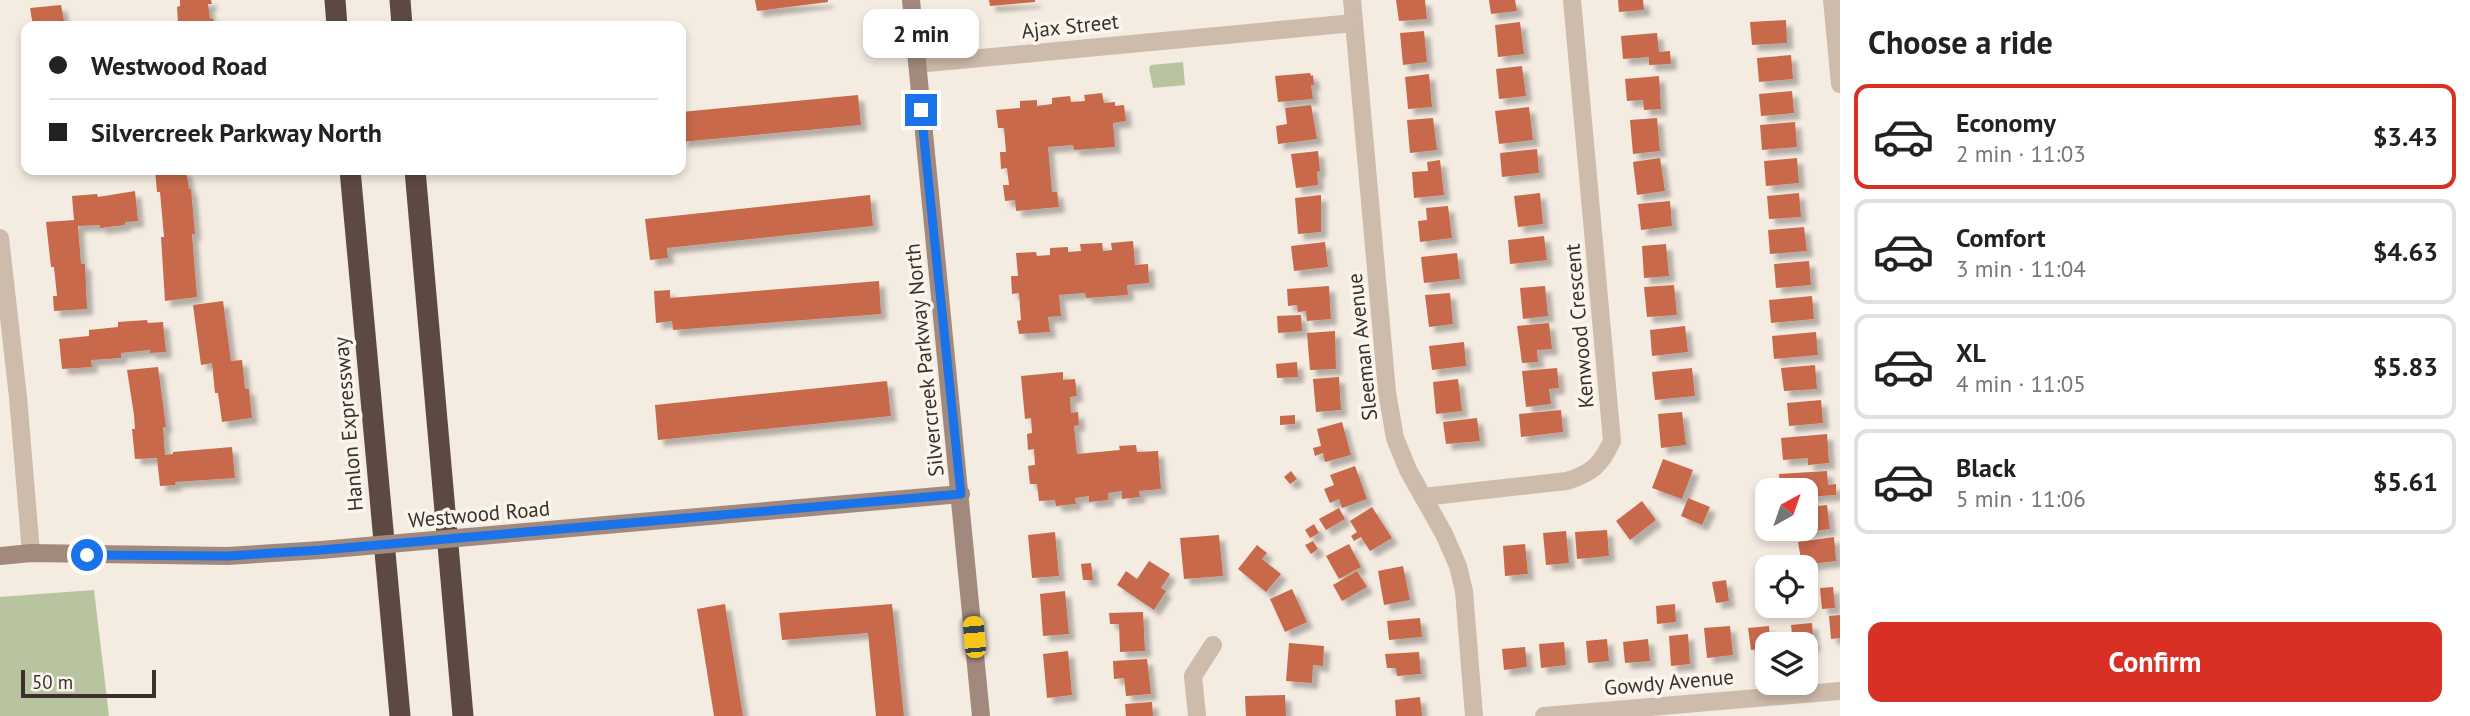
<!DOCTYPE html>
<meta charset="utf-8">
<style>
:root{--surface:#fff;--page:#f2f2f2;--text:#222;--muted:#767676;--line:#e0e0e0;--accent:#d93025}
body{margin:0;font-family:"PT Sans",sans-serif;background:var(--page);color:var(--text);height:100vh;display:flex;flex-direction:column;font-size:26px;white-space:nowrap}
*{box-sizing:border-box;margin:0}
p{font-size:23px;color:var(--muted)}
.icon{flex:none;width:38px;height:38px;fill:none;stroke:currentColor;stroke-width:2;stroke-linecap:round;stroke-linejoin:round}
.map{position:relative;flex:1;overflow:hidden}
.details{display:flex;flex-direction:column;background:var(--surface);width:630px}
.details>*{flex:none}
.guide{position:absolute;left:21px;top:21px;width:665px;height:154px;border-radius:14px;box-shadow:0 4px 10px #0003;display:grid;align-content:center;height:154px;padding:0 28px;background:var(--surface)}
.needle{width:46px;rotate:40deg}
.fabs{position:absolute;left:1755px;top:478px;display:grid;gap:14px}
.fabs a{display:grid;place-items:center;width:63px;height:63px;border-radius:14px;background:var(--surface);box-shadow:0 4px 10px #0003;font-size:35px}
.scale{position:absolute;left:21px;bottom:18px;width:135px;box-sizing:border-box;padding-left:7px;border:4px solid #3b302b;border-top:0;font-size:19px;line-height:24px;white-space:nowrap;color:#3b302b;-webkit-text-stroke:5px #fbf5ee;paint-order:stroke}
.end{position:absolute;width:32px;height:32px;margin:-16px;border:9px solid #1a73e8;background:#fff;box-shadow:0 0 0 4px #fff}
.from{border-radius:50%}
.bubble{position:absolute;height:49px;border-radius:14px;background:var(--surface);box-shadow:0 4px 10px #0003;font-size:23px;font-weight:800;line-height:49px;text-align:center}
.car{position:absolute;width:21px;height:42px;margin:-21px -10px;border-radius:9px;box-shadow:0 0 5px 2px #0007;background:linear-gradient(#f5c518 24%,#345 0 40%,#f5c518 0 76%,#345 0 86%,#f5c518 0)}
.guide b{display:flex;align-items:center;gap:24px;height:66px;font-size:26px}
.guide b+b{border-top:2px solid var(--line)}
.guide i{width:18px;height:18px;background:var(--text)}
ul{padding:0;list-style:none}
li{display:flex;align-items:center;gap:21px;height:105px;margin:0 14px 10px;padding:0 14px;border:4px solid var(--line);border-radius:14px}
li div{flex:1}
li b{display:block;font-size:26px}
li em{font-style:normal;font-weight:800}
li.current{border-color:var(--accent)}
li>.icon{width:63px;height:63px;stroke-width:1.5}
h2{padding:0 28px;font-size:32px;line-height:84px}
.button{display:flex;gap:14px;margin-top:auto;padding:14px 28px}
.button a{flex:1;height:80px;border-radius:14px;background:var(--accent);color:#fff;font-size:28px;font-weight:800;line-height:80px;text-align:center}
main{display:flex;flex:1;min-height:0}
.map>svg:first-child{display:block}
</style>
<main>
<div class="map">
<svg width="1840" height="716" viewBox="0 0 1840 716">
<defs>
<filter id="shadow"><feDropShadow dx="6" dy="6" stdDeviation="2" flood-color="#0004"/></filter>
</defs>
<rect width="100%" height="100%" fill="#f4ebe1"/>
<g fill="#b8c4a0">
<polygon points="1183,62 1185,85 1153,88 1149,68 1151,65"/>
<polygon points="94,590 109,716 0,716 0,597"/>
</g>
<g fill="#c8694b" filter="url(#shadow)">
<polygon points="180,0 211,0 212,4 208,4 210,19 213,18 214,26 182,26 182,21 178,22 177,7 180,6"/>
<polygon points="755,0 828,0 828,2 757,11"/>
<polygon points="989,0 1035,0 1035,2 990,6"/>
<polygon points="1396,0 1425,0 1427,19 1399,21"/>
<polygon points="1489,0 1515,0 1517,11 1491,14"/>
<polygon points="1618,0 1643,0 1644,10 1619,12"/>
<polygon points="61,5 65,26 33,26 30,8"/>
<polygon points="1786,20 1787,43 1752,45 1750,22"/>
<polygon points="1520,22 1524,54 1498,57 1495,25"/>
<polygon points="1424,31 1427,62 1403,65 1400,33"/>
<polygon points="1657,33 1659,52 1670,51 1671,64 1649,65 1649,57 1623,59 1621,36"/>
<polygon points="1791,55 1793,79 1759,82 1757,58"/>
<polygon points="1522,66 1526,96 1499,99 1496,69"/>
<polygon points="1310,73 1311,76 1313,75 1314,85 1311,85 1313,99 1278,102 1275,76"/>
<polygon points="1429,74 1432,107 1408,109 1405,77"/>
<polygon points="1659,76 1661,109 1644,110 1643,100 1627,101 1625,79"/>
<polygon points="1792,91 1794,113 1761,116 1759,94"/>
<polygon points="1102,93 1104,103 1115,102 1115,106 1124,105 1126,121 1113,123 1115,147 1074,150 1073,145 1048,147 1052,192 1057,192 1059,207 1016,211 1015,200 1005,201 1003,185 1009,185 1007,168 1001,169 1000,152 1006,152 1004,128 998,128 996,110 1020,108 1020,101 1037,100 1037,106 1052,104 1052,98 1070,96 1071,102 1085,101 1084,95"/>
<polygon points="858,95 861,125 681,142 681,112"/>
<polygon points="1311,105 1317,139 1278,144 1276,126 1287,124 1285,108"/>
<polygon points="1529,107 1533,140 1499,144 1495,111"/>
<polygon points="1433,118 1437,150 1410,153 1407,120"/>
<polygon points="1657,118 1660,151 1633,154 1630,120"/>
<polygon points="1795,122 1797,147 1762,150 1760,125"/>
<polygon points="1537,149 1539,173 1502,177 1500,153"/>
<polygon points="1318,151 1320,171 1317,172 1318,185 1296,188 1291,154"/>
<polygon points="1660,158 1665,191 1637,195 1633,162"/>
<polygon points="1797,158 1799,183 1766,186 1764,161"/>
<polygon points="1440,160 1444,195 1414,198 1412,172 1428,171 1427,162"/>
<polygon points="155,170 186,170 189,189 191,189 195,234 192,234 197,297 165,301 161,237 164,237 160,192 157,192"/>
<polygon points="135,191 138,221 125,222 125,225 100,228 100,225 78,226 81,264 85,264 87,309 54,311 53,296 57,296 54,267 51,267 46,222 74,220 72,196 97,194 98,197"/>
<polygon points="1540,193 1543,224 1518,227 1514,196"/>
<polygon points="1799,193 1801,217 1769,219 1767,196"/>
<polygon points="870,195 873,226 667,248 668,258 650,260 645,219"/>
<polygon points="1321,195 1321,232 1298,234 1295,198"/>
<polygon points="1670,201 1672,226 1641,230 1638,204"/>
<polygon points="1448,206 1452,238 1420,242 1418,221 1427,220 1426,208"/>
<polygon points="1804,227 1807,251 1770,254 1768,230"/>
<polygon points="1544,236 1547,260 1510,264 1508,240"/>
<polygon points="1133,241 1135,265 1148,264 1149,283 1127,285 1128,295 1086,298 1085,293 1059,295 1061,316 1048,317 1050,332 1019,334 1017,321 1021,320 1019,293 1012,294 1011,276 1018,276 1016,253 1036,252 1037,256 1050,255 1050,248 1068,247 1068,252 1081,251 1080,244 1102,243 1103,251 1112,250 1111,243"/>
<polygon points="1325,242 1328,267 1294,271 1291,246"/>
<polygon points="1666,244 1669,276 1644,278 1642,246"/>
<polygon points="1457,253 1460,279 1424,283 1421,257"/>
<polygon points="1809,261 1811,285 1776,288 1774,264"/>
<polygon points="879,281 881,314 673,330 672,321 656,323 654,291 670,290 670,298"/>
<polygon points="1674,285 1677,315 1647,317 1644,287"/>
<polygon points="1329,286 1331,319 1307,321 1306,311 1298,312 1297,305 1288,306 1287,289"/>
<polygon points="1545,286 1548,316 1523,319 1520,288"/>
<polygon points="1450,293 1453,324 1429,327 1425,295"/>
<polygon points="1812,296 1814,319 1771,323 1769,300"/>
<polygon points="223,301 231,361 242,360 245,389 249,389 252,418 222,422 218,393 215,393 212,363 201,365 193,305"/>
<polygon points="1301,315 1302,331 1278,333 1277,316"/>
<polygon points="147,320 148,323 163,322 166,352 150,353 150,350 121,353 121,358 91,360 92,367 62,369 59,339 89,336 89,330 118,327 118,322"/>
<polygon points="1549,323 1552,349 1537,350 1538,362 1522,363 1517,326"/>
<polygon points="1685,326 1688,352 1652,356 1650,330"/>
<polygon points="1335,331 1336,369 1310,370 1307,333"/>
<polygon points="1816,332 1818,355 1774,359 1772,336"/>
<polygon points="1464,342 1466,366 1432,370 1429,346"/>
<polygon points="1297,362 1298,377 1277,378 1276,364"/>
<polygon points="1815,365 1817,389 1784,391 1781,368"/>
<polygon points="158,367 166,427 163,427 165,455 173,454 173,452 232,447 235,478 175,482 176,485 160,486 157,458 135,459 132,429 135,429 134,415 127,370"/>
<polygon points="1557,368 1559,388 1549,389 1551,404 1526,407 1522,371"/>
<polygon points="1692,368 1695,396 1655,400 1652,372"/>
<polygon points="1063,372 1063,380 1075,379 1077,396 1070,397 1071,413 1078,412 1079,425 1074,426 1077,454 1120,450 1119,446 1136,445 1137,452 1158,451 1161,489 1139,491 1140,497 1122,499 1122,491 1108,493 1108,500 1089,502 1089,496 1075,498 1076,504 1056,506 1055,500 1039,501 1037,484 1030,484 1028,466 1035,465 1034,449 1028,450 1027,434 1032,433 1031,418 1025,419 1021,376"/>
<polygon points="1339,377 1341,410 1316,412 1313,379"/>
<polygon points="1458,379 1462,411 1436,414 1433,382"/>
<polygon points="887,381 891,416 658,440 655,405"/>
<polygon points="1821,400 1823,423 1789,426 1787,403"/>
<polygon points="1561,410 1563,432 1521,437 1519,414"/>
<polygon points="1682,412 1686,445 1661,448 1658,414"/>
<polygon points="1295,415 1295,424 1280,425 1280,416"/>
<polygon points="1477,418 1480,441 1446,444 1443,422"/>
<polygon points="1342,422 1351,455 1325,462 1323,453 1315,456 1313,448 1321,446 1317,429"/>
<polygon points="1827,434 1829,463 1808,465 1808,458 1783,460 1781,438"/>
<polygon points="1663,459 1693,470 1682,499 1652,488"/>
<polygon points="1355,466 1367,499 1342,508 1339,499 1330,503 1324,489 1334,485 1330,475"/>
<polygon points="1291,471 1297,479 1290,484 1284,477"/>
<polygon points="1827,471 1828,485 1836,484 1836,495 1806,497 1806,490 1780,490 1779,474"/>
<polygon points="1688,498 1710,507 1702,525 1681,516"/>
<polygon points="1642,501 1656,520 1630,540 1616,521"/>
<polygon points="1827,505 1830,529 1800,533 1799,528 1806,528 1806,507"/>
<polygon points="1372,507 1392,538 1370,551 1361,537 1354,541 1351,536 1357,532 1350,521"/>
<polygon points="1339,508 1345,519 1326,530 1319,519"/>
<polygon points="1314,524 1319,533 1310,538 1305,530"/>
<polygon points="1607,530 1609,556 1577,559 1575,532"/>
<polygon points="1566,531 1569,563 1546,565 1543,533"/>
<polygon points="1055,532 1059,576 1032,578 1028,535"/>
<polygon points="1219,535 1223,576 1184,579 1180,538"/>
<polygon points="1834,537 1836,561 1802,565 1798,542"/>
<polygon points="1313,541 1318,549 1311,554 1305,545"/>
<polygon points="1349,544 1361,567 1339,579 1326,556"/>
<polygon points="1525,544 1528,574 1505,576 1503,546"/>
<polygon points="1257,545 1267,553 1262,559 1281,574 1266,592 1238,569"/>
<polygon points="1149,561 1170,574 1161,588 1166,591 1154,610 1117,585 1126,571 1137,579"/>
<polygon points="1091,563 1093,580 1083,580 1081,564"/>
<polygon points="1403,566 1410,600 1384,605 1378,571"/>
<polygon points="1357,571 1367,587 1342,601 1333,585"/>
<polygon points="1726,580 1729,601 1716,603 1712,582"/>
<polygon points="1833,587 1835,608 1822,609 1820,588"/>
<polygon points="1292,589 1307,622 1285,632 1270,599"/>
<polygon points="1065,591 1069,634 1043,636 1040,594"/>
<polygon points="725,604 727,617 743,716 714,716 697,609"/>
<polygon points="892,604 904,716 876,716 868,633 782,640 779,613"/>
<polygon points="1675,604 1676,622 1657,624 1656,606"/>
<polygon points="1143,612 1145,651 1120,652 1119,624 1110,624 1109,613"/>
<polygon points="1840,615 1840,638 1831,639 1829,616"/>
<polygon points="1420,618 1422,637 1389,640 1387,621"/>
<polygon points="1812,623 1814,646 1793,644 1791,625"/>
<polygon points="1730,626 1733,655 1707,658 1704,628"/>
<polygon points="1769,626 1770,644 1768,644 1768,648 1751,650 1748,628"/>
<polygon points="1688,634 1690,664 1671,666 1669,636"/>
<polygon points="1607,639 1609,661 1588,663 1586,641"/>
<polygon points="1648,639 1650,661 1625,663 1623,642"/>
<polygon points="1564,642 1566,665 1541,668 1539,644"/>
<polygon points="1289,643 1324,646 1323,666 1313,665 1312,683 1286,681"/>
<polygon points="1525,647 1527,667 1504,670 1502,649"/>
<polygon points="1068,651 1072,695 1047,698 1043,654"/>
<polygon points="1419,652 1421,674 1397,676 1396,668 1387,668 1385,654"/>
<polygon points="1147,659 1151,694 1126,696 1124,678 1114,679 1113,661"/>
<polygon points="1285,695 1286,716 1246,716 1245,696"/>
<polygon points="1420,697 1422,716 1396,716 1395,700"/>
<polygon points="1152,702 1153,716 1126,716 1125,704"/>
</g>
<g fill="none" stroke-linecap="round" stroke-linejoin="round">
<g stroke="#cdbbac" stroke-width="18">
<polyline points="1352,0 1387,392 1395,438 1408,470 1444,534 1458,566 1464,591 1474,716"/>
<polyline points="1832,0 1840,84"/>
<polyline points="917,64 1354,23"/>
<polyline points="0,238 18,397 31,553"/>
<path d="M1423 497 1567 481C1592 473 1601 465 1612 441L1572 0"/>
<polyline points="1197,716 1193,676 1213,645"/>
<polyline points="1544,716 1840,691"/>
</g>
<g stroke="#a18a7d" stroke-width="18">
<polyline points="911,0 981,716"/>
<polyline points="514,533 961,494"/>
<polyline points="0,556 31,553 227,556 321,550"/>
</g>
<g stroke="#5c4a42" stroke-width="21">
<polyline points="335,0 337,26"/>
<polyline points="400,0 402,26"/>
<polyline points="350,170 400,716"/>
<polyline points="415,170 463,716"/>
</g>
<polyline stroke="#a18a7d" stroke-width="18" points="321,550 514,533"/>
</g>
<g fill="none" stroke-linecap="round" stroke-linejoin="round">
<polyline stroke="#1a73e8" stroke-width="9" points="87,555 228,556 321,550 961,494 921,110"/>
</g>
<g text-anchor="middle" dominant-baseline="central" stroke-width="7" stroke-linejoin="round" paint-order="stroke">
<g font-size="21" fill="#3b302b" stroke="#fbf5ee">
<text transform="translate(1070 26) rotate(-6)">Ajax Street</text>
<text transform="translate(1579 326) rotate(-95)">Kenwood Crescent</text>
<text transform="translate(1362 347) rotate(-96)">Sleeman Avenue</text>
<text transform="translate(924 360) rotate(-96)">Silvercreek Parkway North</text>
<text transform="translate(348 424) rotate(-95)">Hanlon Expressway</text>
<text transform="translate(479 514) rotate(-5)">Westwood Road</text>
<text transform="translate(1669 682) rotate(-5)">Gowdy Avenue</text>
</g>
</g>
</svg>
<div class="fabs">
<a><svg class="needle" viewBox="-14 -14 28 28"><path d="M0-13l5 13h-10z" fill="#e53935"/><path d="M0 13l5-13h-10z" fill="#767676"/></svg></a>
<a><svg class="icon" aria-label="locate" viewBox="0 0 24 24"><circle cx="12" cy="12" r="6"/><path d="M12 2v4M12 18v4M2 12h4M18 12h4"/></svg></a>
<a><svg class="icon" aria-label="layers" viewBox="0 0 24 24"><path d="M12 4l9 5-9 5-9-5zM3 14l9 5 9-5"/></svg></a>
</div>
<div class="scale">50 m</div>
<i class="end from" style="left:87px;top:555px"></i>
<i class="end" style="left:921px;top:110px"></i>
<div class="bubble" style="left:863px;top:9px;width:116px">2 min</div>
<i class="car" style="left:974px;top:637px;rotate:355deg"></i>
<div class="guide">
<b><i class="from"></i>Westwood Road</b>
<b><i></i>Silvercreek Parkway North</b>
</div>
</div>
<section class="details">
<h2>Choose a ride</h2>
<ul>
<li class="current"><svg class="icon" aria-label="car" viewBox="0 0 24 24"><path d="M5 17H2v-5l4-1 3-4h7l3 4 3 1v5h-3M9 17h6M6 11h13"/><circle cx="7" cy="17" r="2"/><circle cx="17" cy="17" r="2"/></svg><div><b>Economy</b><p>2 min · 11:03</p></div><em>$3.43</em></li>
<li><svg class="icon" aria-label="car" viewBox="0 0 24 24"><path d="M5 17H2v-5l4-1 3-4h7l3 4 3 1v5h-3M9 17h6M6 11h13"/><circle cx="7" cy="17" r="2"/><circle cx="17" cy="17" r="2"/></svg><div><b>Comfort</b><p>3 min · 11:04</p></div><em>$4.63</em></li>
<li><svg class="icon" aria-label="car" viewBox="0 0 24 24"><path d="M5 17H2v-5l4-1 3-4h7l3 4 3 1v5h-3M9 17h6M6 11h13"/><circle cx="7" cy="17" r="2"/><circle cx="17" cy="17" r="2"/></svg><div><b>XL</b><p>4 min · 11:05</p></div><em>$5.83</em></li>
<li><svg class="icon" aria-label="car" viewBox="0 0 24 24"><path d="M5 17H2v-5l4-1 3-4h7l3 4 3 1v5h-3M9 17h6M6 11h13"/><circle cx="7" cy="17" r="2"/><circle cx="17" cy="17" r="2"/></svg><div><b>Black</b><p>5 min · 11:06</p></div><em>$5.61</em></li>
</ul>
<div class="button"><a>Confirm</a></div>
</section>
</main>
